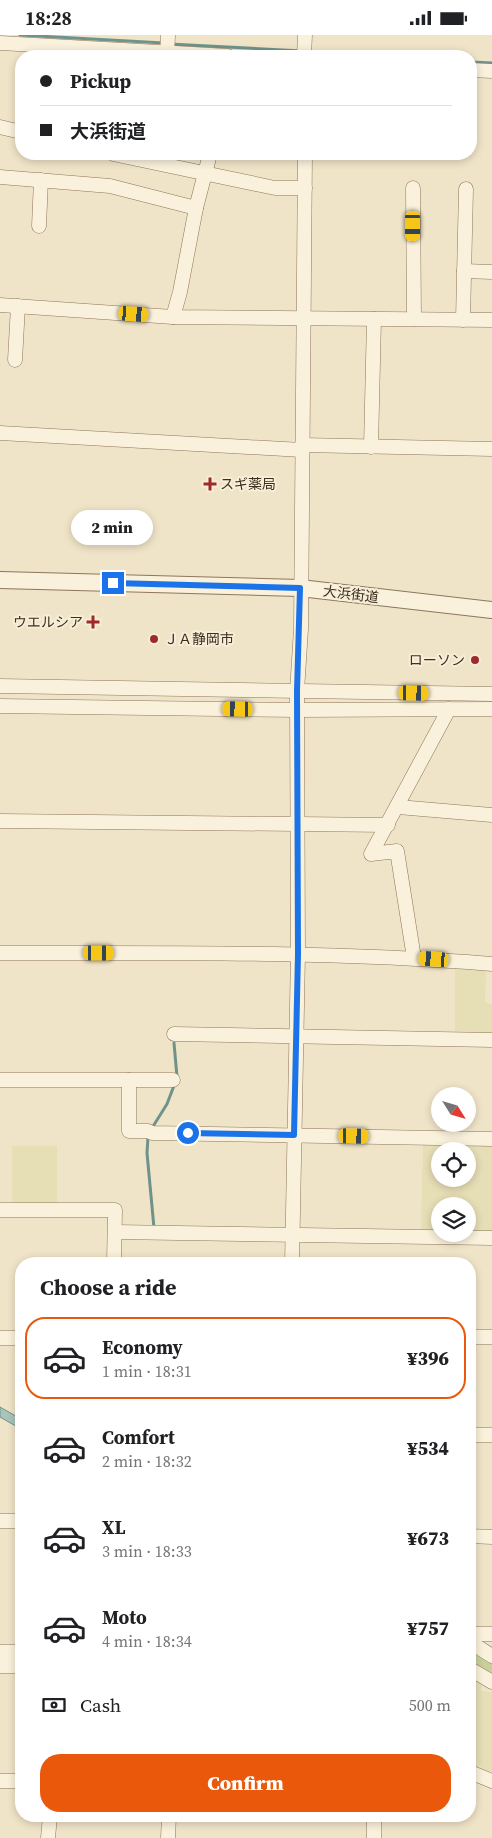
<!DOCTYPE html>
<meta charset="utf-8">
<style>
:root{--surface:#fff;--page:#f2f2f2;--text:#202124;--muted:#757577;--line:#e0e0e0;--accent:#ea580c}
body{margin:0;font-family:"Source Serif 4","Noto Sans JP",serif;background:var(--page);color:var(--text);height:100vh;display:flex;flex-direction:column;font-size:19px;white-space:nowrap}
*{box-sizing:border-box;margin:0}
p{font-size:16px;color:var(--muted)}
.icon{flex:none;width:28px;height:28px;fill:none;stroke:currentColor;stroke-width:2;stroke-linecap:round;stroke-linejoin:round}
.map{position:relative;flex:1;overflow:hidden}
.sheet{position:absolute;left:15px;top:1222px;width:461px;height:565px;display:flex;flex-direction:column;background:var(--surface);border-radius:20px;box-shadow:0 2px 8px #0003}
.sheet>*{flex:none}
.banner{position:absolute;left:15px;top:15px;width:462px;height:110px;border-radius:20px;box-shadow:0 2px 8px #0003;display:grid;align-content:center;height:110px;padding:0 25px;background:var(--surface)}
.needle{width:32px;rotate:127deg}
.buttons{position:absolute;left:431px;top:1052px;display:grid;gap:10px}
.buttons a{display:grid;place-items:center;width:45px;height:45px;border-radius:50%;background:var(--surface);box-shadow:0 2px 8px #0003;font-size:25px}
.end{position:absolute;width:22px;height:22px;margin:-11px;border:6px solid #1a73e8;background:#fff;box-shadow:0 0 0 2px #fff}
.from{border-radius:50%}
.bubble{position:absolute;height:35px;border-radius:18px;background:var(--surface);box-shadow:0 2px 8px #0003;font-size:16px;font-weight:800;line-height:35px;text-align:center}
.car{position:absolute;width:15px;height:30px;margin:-15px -8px;border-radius:6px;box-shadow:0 0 4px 1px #0007;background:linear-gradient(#f5c518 24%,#345 0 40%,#f5c518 0 76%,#345 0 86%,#f5c518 0)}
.banner b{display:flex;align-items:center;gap:18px;height:48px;font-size:19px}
.banner b+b{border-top:1px solid var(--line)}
.banner i{width:12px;height:12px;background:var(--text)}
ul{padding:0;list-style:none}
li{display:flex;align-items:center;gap:15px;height:82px;margin:0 10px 8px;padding:0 15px;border:2px solid transparent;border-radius:20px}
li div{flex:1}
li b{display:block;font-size:19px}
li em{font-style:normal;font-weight:800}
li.selected{border-color:var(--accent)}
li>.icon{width:45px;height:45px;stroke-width:1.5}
h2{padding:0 25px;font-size:22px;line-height:60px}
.pay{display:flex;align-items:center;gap:12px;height:55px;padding:0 25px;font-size:19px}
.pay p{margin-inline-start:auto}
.cta{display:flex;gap:10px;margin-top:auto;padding:10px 25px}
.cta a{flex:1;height:58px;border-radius:20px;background:var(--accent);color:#fff;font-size:20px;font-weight:800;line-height:58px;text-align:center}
.status{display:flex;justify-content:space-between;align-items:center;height:35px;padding:0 25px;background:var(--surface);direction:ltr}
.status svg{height:14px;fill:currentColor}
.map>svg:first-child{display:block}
</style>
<div class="status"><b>18:28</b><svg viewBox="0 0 49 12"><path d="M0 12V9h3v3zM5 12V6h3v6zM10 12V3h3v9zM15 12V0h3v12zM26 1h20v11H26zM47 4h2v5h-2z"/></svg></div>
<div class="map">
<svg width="492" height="1803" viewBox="0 0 492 1803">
<rect width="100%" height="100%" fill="#f0e4c8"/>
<g fill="#e6deb5" fill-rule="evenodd">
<polygon points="455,931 486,934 485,968 492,969 492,999 455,997"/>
<path d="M423 1110 492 1111V1197H468V1171H440V1196H421ZM440 1116H468V1144H440Z"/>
<rect x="12" y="1111" width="45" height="58"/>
<polygon points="470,1646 482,1646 481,1656 492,1657 492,1737 481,1736 481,1731 470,1731"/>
</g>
<polygon fill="#c9cf9b" points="470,1611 492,1625 492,1642 470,1628"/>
<polygon fill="#a9c4bc" stroke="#6f938a" points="0,1372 21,1384 21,1394 0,1382"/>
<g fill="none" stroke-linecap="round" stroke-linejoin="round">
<g stroke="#6f938a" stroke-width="3">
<polyline points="20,0 164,8"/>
<polyline points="170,9 302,16"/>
<polyline points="308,17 379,21"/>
<polyline points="471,27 492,28"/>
<polyline points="174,1008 177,1042"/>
<polyline points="152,1093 167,1069 175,1048"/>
<polyline points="148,1102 147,1118 154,1193"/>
</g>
<g stroke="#8d765c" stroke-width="15">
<g id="minor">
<polyline points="0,8 228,21"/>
<polyline points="167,18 168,1"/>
<polyline points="304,21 305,0"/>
<polyline points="471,35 492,36"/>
<polyline points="0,92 21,97"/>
<polyline points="113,119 275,153 305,153"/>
<polyline points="0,142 110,151 196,173"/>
<polyline points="413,153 414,284"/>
<polyline points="39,191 41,145"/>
<polyline points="464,236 492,237"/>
<polyline points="0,270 173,282 492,285"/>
<polyline points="173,282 180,257 196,173 210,119"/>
<polyline points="463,285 466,154"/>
<polyline points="15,325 18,271"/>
<polyline points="0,398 302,415"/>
<polyline points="302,410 492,414"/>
<polyline points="371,412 374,284"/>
<polyline points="0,651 492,659"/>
<polyline points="0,671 298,675 492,674"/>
<polyline points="398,772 492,780"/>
<polyline points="0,786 388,790"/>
<path d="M0 918C164 918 328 916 492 929"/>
<polyline points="414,923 397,816 371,819 449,674"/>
<polyline points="174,999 492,1005"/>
<polyline points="0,1045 173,1045"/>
<polyline points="129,1045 129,1096 148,1096 152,1098 492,1104"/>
<polyline points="0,1175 115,1175 114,1229"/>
<polyline points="115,1197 492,1203"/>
<polyline points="292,1229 298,919 297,656 301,594 305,119"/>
<polyline points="470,1302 492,1302"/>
<polyline points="0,1303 21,1303"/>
<polyline points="470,1400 492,1400"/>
<polyline points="0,1486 21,1486"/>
<polyline points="470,1501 492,1502"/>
<polyline points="470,1599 492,1599"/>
<polyline points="470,1607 492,1621"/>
<polyline points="0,1617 21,1617"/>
<polyline points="0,1631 21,1631"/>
<polyline points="470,1634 492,1647"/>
<polyline points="470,1737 492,1746"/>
<polyline points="0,1746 21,1746"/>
<polyline points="48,1803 50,1781"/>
<polyline points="168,1803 169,1781"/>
<polyline points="374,1803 374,1781"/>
</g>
</g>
<g stroke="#8d765c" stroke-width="18">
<polyline id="tertiary" points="0,545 300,553 492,575"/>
</g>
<use href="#minor" stroke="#faf1dc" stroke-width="14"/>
<use href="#tertiary" stroke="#faf1dc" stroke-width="16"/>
</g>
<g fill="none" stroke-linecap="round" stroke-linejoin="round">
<polyline stroke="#1a73e8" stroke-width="6" points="113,548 300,553 297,656 298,919 294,1100 188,1098"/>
</g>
<g fill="#9e2a2b" stroke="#f7eed8" stroke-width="2">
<path d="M207.5 441.5h5v5h5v5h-5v5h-5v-5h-5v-5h5z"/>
<path d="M90.5 579.5h5v5h5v5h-5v5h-5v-5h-5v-5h5z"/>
<circle cx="154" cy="604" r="5"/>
<circle cx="475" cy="625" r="5"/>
</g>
<g text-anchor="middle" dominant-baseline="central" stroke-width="4" stroke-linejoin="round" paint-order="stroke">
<g font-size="14" fill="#3d2e20" stroke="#f7eed8" text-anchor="start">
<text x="220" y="449">スギ薬局</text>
<text x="83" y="587" text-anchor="end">ウエルシア</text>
<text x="164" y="604">ＪＡ静岡市</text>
<text x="465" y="625" text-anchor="end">ローソン</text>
</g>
<g font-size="14" fill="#3d2e20" stroke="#f7eed8">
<text transform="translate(351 559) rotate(7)">大浜街道</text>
</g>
</g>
</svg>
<div class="buttons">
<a><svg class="needle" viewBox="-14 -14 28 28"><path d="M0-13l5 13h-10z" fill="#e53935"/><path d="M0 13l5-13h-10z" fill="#757577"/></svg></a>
<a><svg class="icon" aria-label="locate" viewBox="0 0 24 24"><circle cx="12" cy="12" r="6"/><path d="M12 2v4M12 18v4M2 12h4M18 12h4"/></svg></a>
<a><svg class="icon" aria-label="layers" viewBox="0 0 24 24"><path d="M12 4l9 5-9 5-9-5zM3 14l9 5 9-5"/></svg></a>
</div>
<i class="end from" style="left:188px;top:1098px"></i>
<i class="end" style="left:113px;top:548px"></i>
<div class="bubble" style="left:71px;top:475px;width:82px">2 min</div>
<i class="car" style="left:413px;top:191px;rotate:180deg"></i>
<i class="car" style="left:134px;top:279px;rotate:94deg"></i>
<i class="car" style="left:414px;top:658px;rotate:91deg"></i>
<i class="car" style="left:238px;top:674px;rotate:271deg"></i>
<i class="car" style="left:99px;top:918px;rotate:90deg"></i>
<i class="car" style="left:434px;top:924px;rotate:274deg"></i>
<i class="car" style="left:354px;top:1101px;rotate:91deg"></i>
<div class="banner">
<b><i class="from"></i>Pickup</b>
<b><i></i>大浜街道</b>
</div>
<section class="sheet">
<h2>Choose a ride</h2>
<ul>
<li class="selected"><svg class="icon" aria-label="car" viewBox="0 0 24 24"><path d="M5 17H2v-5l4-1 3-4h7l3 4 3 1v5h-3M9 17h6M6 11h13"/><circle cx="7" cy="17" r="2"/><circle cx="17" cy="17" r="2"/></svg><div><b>Economy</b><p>1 min · 18:31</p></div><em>¥396</em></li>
<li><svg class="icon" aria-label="car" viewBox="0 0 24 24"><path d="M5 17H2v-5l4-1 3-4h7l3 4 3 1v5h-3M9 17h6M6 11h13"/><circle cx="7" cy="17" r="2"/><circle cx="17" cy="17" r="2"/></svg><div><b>Comfort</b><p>2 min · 18:32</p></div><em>¥534</em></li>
<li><svg class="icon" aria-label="car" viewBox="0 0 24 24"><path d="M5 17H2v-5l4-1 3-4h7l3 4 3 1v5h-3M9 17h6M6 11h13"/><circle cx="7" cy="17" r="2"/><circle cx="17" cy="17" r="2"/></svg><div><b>XL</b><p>3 min · 18:33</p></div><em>¥673</em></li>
<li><svg class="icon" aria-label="car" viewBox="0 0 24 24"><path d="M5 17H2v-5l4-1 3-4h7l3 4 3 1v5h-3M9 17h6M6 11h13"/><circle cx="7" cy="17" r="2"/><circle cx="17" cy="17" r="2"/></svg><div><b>Moto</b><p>4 min · 18:34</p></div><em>¥757</em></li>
</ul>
<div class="pay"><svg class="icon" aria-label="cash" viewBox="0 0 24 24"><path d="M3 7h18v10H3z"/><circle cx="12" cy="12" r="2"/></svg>Cash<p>500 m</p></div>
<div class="cta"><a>Confirm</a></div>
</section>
</div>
